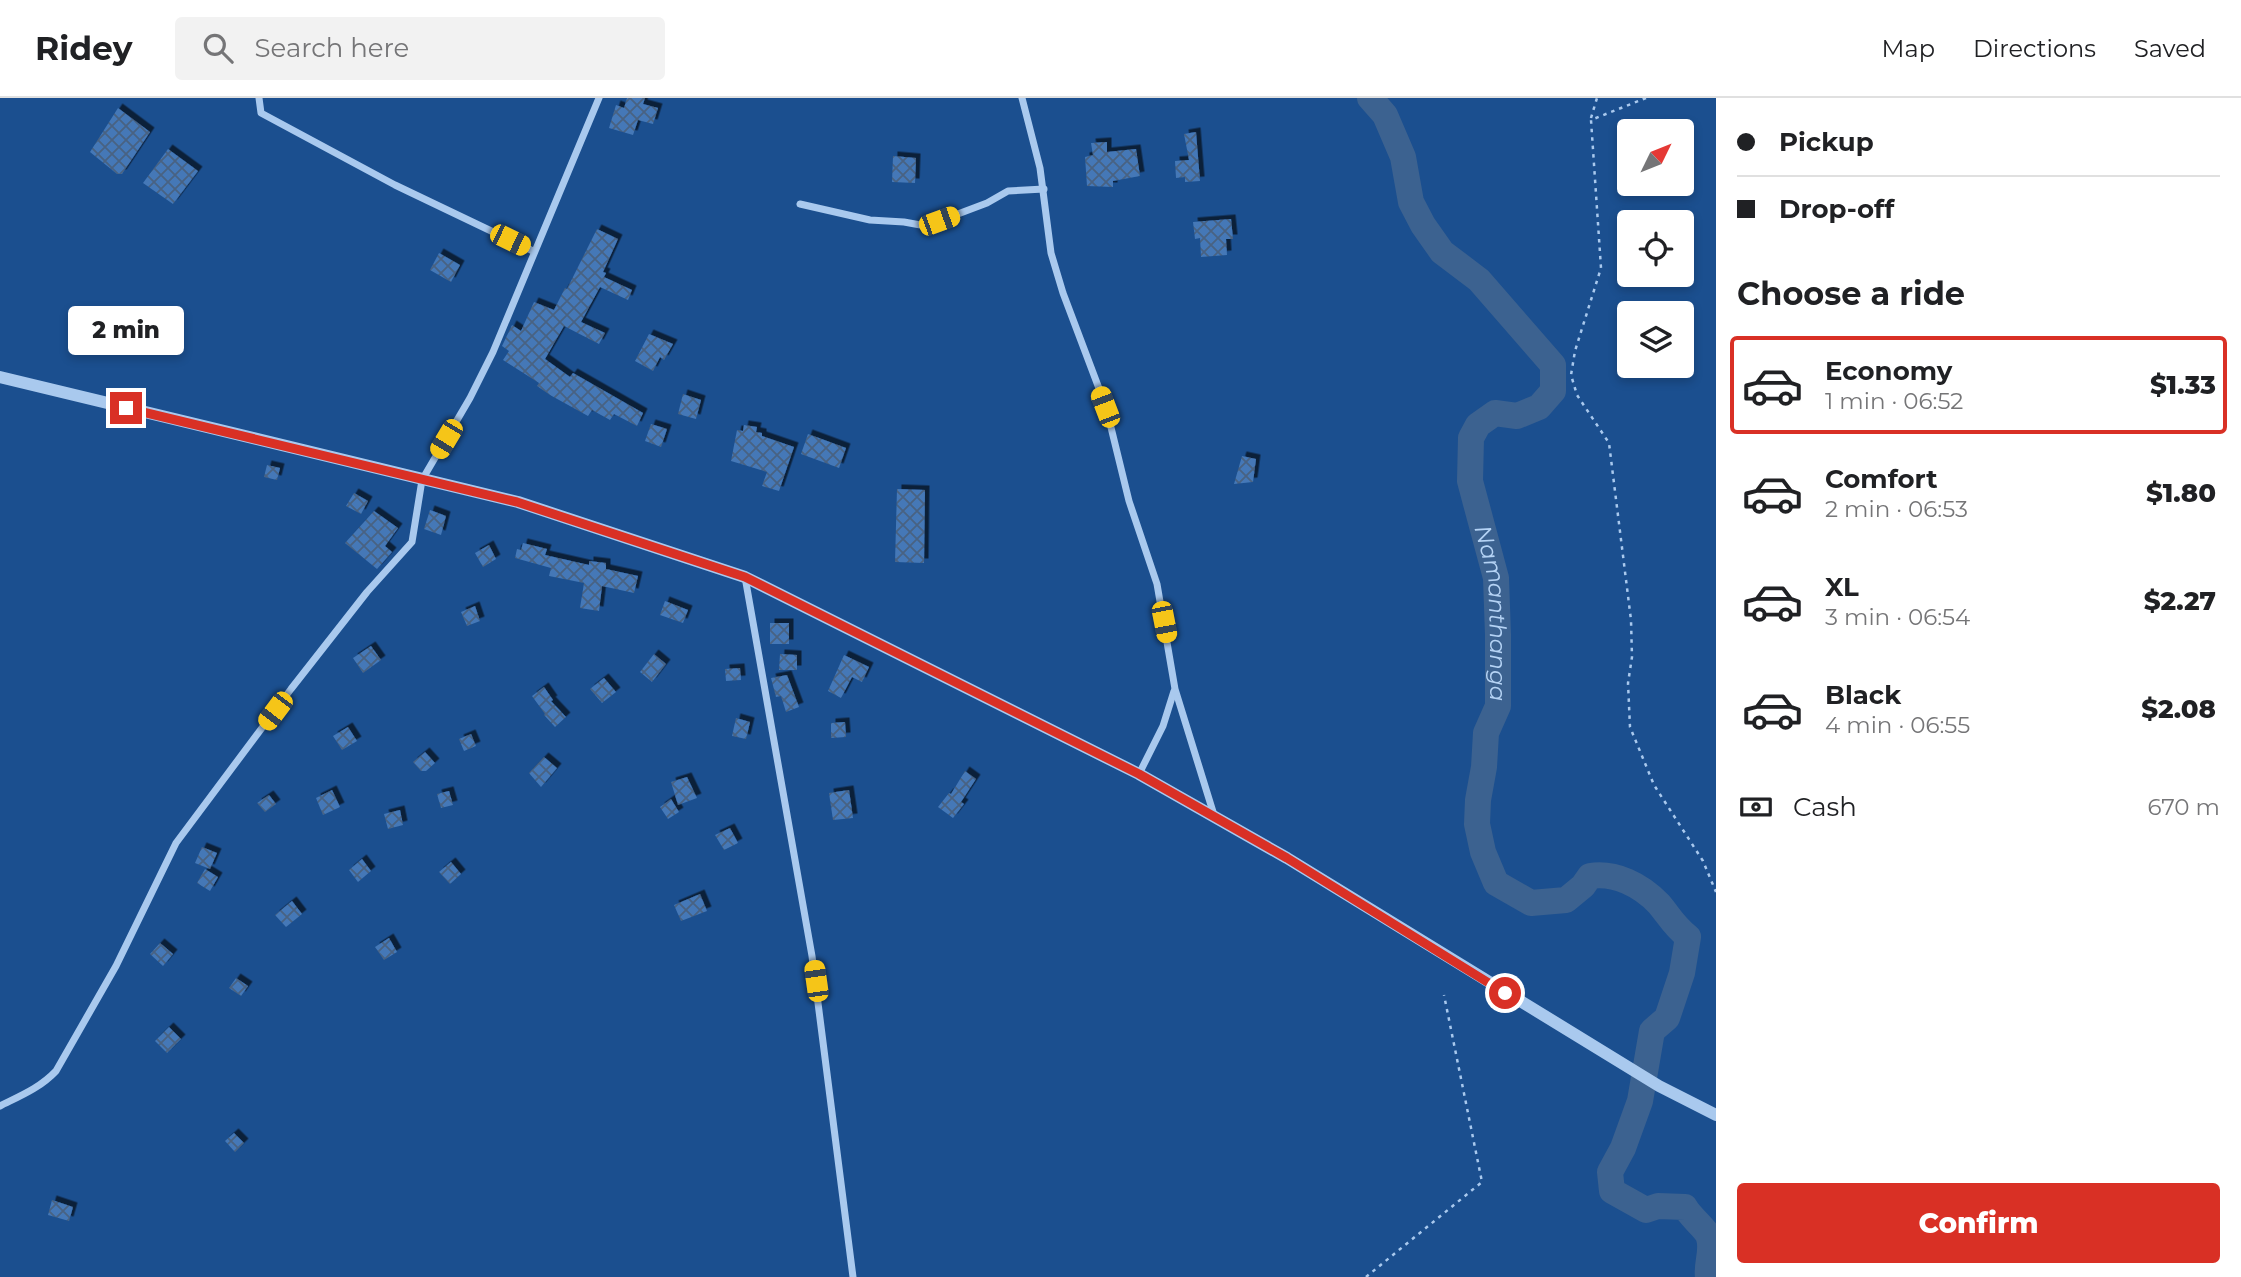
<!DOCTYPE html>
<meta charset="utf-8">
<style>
:root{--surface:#fff;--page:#f2f2f2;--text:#202124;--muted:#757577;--line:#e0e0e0;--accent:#d93025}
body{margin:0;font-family:Montserrat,sans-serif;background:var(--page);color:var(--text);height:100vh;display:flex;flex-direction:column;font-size:26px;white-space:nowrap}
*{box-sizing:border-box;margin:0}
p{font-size:23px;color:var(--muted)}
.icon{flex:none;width:38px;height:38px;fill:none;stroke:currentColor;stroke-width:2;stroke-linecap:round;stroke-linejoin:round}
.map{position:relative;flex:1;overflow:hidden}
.details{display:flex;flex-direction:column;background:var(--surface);width:525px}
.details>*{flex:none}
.hud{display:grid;align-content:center;height:154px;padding:0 21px;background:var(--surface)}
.needle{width:46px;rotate:47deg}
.fabs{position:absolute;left:1617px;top:21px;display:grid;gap:14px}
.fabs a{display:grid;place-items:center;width:77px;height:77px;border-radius:7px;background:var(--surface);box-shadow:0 4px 10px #0003;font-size:35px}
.end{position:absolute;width:32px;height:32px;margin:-16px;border:9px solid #d93025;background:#fff;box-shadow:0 0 0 4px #fff}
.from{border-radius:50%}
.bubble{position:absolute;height:49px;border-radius:7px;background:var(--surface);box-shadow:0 4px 10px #0003;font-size:23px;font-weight:800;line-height:49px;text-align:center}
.car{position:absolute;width:21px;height:42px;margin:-21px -10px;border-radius:9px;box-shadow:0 0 5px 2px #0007;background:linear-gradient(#f5c518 24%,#345 0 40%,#f5c518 0 76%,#345 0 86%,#f5c518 0)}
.hud b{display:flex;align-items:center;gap:24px;height:66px;font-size:26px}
.hud b+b{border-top:2px solid var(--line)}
.hud i{width:18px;height:18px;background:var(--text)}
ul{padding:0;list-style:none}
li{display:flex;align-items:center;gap:21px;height:98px;margin:0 14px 10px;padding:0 7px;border:4px solid transparent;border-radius:7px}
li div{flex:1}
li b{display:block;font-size:26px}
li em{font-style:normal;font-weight:800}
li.on{border-color:var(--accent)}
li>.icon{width:63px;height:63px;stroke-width:1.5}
h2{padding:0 21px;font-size:32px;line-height:84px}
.pay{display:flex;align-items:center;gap:18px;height:77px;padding:0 21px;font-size:26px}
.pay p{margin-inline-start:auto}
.primary-button{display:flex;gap:14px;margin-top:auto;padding:14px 21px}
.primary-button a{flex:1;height:80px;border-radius:7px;background:var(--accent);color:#fff;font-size:28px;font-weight:800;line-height:80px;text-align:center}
header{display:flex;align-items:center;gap:42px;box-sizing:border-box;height:98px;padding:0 35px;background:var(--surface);border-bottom:2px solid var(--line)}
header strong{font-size:33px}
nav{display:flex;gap:38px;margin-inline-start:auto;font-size:24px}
.search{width:490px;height:63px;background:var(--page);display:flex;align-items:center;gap:18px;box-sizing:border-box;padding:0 24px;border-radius:7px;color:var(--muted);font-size:26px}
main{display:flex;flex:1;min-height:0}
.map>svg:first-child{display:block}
</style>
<header>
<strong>Ridey</strong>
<div class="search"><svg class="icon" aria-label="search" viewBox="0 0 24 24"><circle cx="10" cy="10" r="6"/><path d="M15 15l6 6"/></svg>Search here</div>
<nav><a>Map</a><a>Directions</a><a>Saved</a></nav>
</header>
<main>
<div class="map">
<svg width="1716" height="1179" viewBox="0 0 1716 1179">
<defs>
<pattern id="building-cross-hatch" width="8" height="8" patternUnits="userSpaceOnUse" patternTransform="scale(1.75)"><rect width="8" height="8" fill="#4478b7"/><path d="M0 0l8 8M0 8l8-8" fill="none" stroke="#486282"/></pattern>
<filter id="shadow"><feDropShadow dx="4.5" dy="-4.5" stdDeviation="0" flood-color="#0009"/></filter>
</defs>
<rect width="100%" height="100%" fill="#1b4f8f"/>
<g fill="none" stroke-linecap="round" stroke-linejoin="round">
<path stroke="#3c6290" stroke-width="26" id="s1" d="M1370 0 1385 17 1403 59 1411 104 1423 127 1442 154 1479 182 1553 267V293L1539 309 1517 318 1495 315 1478 327 1471 340 1470 383 1496 480 1498 537V608L1486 635 1484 669 1478 702 1477 726 1483 754 1496 785 1531 805 1566 802 1583 788 1590 778C1615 774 1641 787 1659 806 1670 819 1673 827 1688 839L1682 875 1667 920 1652 933 1640 1003 1623 1050 1610 1074 1612 1093 1646 1112 1658 1108 1685 1109C1690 1119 1707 1131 1709 1140 1713 1153 1706 1166 1708 1179"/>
</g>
<g fill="url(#building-cross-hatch)" filter="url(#shadow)">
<polygon points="627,0 645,0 643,6 658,10 653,26 638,22 633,37 609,30 616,7 624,10"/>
<polygon points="118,10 150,34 122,76 117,76 90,54"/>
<polygon points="1196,34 1200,83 1185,84 1185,79 1176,80 1175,63 1189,62 1184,36"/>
<polygon points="1107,44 1107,54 1136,51 1140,78 1113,83 1113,89 1087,88 1085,59 1093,57 1091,45"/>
<polygon points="168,51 198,73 173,106 143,85"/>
<polygon points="893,58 916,60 915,85 892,84"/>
<polygon points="1231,121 1233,141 1226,141 1227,157 1201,159 1200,140 1195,141 1193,124"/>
<polygon points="597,131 618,141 603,174 606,175 604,179 632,192 628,202 600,189 581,224 605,235 599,246 564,228 545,261 570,279 573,275 643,315 637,328 614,316 610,322 592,312 588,318 550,297 537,288 539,285 503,262 509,253 502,248 512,227 521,233 534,204 554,212 565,190 567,191"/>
<polygon points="439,155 460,167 451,184 430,172"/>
<polygon points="649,236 673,246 664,262 660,259 653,273 635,263"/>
<polygon points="683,296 701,302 696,321 678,316"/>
<polygon points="651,326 667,331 661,349 645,343"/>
<polygon points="744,327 757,329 756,334 762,335 762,338 794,349 779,393 762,388 767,374 731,363 737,332 743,333"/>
<polygon points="808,336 846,350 839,370 801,356"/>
<polygon points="1242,358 1256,361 1253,384 1234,386"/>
<polygon points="267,367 280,370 277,382 264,379"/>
<polygon points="897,391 925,392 924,465 895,464"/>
<polygon points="354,395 368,403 361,416 346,408"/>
<polygon points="430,412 446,418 441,437 424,431"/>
<polygon points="374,413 398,430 385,448 392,454 377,471 345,445"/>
<polygon points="523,445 547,451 545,457 589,467 589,463 606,465 606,471 638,478 634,495 602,488 599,513 580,510 584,485 549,478 551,470 515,460 517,451 521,452"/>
<polygon points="489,447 496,461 483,469 475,455"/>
<polygon points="665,503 688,512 683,525 660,517"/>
<polygon points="475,508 480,523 467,528 461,514"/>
<rect x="770" y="525" width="19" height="21"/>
<polygon points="371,548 381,562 363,575 353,560"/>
<polygon points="654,556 666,566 652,584 640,574"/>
<polygon points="780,556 797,557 797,572 779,572"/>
<polygon points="844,557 869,569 862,584 852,579 841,600 828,593"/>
<polygon points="740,570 741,582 726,583 725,571"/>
<polygon points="787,577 799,609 786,614 781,598 776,599 771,580"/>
<polygon points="604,580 616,594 602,605 590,591"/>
<polygon points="544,589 553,602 551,603 566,619 555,629 544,617 545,616 532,598"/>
<polygon points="736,620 750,624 746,641 732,638"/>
<polygon points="845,624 846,639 831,640 831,625"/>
<polygon points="348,629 357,643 342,652 333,638"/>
<polygon points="471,636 476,648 464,653 459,641"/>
<polygon points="425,654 435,665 426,673 421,673 413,664"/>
<polygon points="544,659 557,670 541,689 529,675"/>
<polygon points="965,673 976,681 961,704 964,706 953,720 938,709 949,695 951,696"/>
<polygon points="687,679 697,700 678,707 671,684"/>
<polygon points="332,692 340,709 323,717 316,700"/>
<polygon points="849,692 853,720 833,722 829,695"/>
<polygon points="449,693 453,707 441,710 437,696"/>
<polygon points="269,697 276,706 265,714 257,705"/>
<polygon points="671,701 679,714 668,721 660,709"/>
<polygon points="400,712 403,727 388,731 384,716"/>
<polygon points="730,730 738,745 724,752 715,737"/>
<polygon points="202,749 217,755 210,771 195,765"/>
<polygon points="362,761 371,773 358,784 349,772"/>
<polygon points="451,764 461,776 450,786 439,774"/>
<polygon points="205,771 218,779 210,793 197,785"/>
<polygon points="700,796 707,813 681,823 674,807"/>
<polygon points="292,803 302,816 286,829 275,817"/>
<polygon points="389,840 397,854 384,862 375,849"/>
<polygon points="160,845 173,856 163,868 150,856"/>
<polygon points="236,880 248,888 241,898 229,890"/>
<polygon points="169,929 181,941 167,955 155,943"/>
<polygon points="234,1035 244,1045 235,1054 225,1043"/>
<polygon points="52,1102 73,1109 69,1123 48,1117"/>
</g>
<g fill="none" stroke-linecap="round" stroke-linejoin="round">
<g stroke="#a9c9ee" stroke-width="2.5" stroke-dasharray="3.5 5" stroke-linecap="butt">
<polyline points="1646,0 1591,22 1601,170 1575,253 1571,277 1577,297 1609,345 1631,522 1632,559 1628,585 1630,629 1654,687 1703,763 1716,794"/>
<polyline points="1591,20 1597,0"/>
<polyline points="1366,1179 1482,1084 1444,897"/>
</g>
<g stroke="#a9c9ee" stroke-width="7">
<polyline points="259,0 261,15 395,87 533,153"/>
<polyline points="1022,0 1040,70 1051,155 1063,195 1106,309 1129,403 1157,486 1175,591 1214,717"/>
<polyline points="800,106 870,122 904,124 926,128 987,105 1008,93 1044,91"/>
<polyline points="745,479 812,858 853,1179"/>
<polyline points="1139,676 1163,628 1174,593"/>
<path d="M0 1008C20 998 40 990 56 973L116 868 176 745 291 591 367 494 412 444 422 382 470 300 493 254 599 0"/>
</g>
<polyline stroke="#a9c9ee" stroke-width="12" points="0,279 518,404 745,479 1139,676 1287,760 1659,988 1716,1017"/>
</g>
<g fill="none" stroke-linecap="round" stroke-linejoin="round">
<polyline stroke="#d93025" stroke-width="9" points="126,310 517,404 745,479 1139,676 1287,760 1505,895"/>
</g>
<g text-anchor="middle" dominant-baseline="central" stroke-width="7" stroke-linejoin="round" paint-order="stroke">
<g font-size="23" font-style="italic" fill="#b5d3f5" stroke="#1b4f8f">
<text stroke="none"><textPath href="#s1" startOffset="639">Namanthanga</textPath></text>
</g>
</g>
</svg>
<div class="fabs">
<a><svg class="needle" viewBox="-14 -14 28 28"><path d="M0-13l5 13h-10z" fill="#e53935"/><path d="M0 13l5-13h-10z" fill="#757577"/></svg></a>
<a><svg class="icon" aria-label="locate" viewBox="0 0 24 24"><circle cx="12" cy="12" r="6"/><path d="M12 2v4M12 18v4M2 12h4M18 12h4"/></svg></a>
<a><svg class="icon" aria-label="layers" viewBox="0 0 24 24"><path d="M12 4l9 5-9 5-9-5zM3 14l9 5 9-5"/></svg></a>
</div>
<i class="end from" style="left:1505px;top:895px"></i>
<i class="end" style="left:126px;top:310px"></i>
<div class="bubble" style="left:68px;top:208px;width:116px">2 min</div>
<i class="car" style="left:939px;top:123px;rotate:70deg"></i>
<i class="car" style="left:510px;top:142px;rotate:116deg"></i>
<i class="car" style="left:1105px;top:309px;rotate:339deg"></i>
<i class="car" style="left:446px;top:341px;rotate:211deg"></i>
<i class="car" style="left:1164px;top:524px;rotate:169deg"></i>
<i class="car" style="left:275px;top:613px;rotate:217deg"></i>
<i class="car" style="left:816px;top:883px;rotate:352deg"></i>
</div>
<section class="details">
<div class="hud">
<b><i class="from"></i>Pickup</b>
<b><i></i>Drop-off</b>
</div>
<h2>Choose a ride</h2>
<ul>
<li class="on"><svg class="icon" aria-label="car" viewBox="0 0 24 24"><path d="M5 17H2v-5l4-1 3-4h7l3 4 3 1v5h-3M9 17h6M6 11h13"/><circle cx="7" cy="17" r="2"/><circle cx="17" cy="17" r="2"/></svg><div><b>Economy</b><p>1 min · 06:52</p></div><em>$1.33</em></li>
<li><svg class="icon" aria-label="car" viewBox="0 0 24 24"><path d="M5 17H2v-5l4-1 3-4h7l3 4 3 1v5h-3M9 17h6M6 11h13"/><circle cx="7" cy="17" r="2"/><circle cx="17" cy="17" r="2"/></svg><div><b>Comfort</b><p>2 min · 06:53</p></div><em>$1.80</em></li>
<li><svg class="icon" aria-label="car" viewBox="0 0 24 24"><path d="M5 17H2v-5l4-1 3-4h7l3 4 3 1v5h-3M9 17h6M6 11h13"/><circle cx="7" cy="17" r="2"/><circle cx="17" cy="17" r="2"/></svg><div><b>XL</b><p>3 min · 06:54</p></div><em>$2.27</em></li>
<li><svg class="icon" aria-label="car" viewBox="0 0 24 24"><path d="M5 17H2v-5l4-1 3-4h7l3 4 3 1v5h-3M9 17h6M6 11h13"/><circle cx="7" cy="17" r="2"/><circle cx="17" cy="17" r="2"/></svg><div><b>Black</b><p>4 min · 06:55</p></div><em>$2.08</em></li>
</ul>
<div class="pay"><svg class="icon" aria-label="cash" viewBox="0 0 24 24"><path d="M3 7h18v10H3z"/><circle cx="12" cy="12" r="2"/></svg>Cash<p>670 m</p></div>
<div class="primary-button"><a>Confirm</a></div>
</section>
</main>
